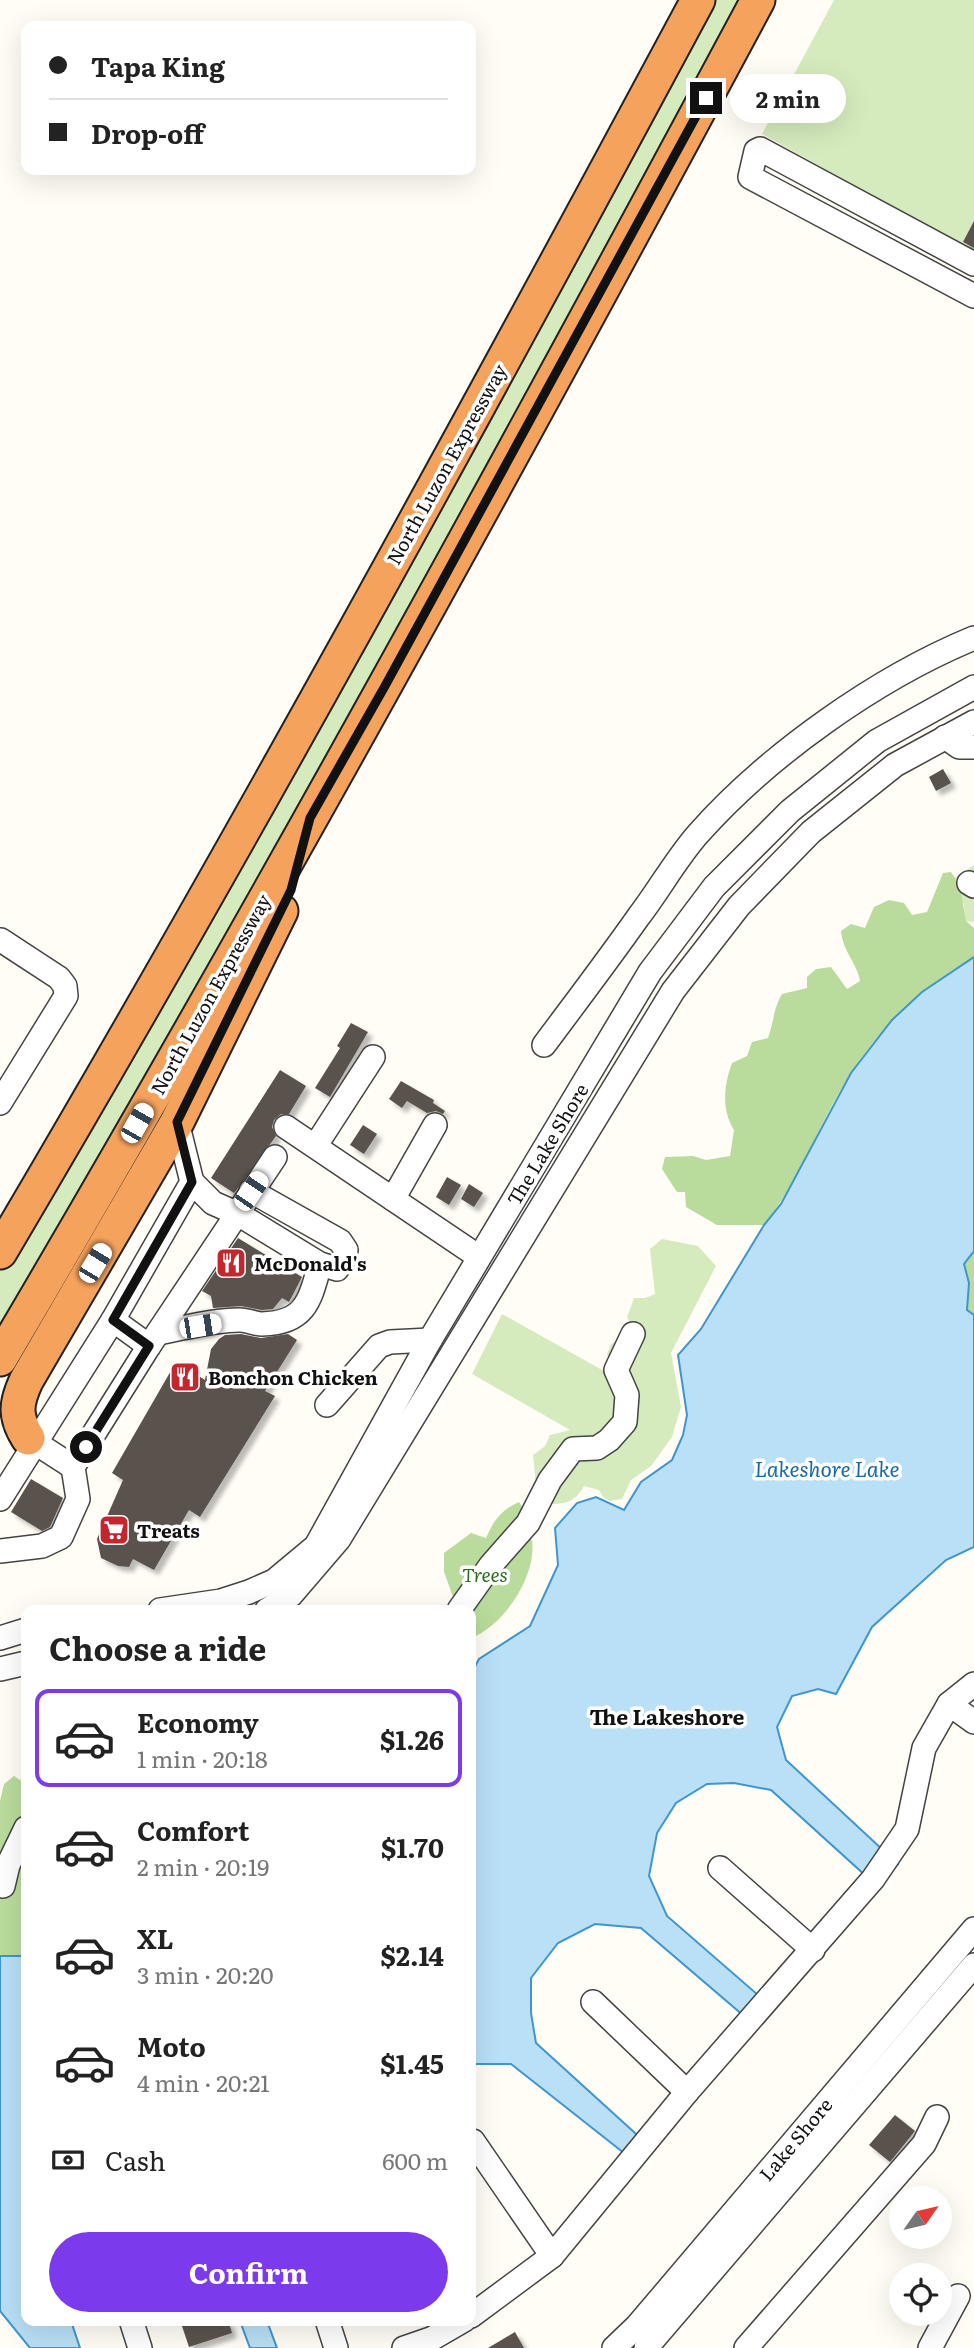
<!DOCTYPE html>
<meta charset="utf-8">
<style>
:root{--surface:#fff;--page:#f6f6f6;--text:#222;--muted:#767676;--line:#e0e0e0;--accent:#7c3aed}
body{margin:0;font-family:Literata,serif;background:var(--page);color:var(--text);height:100vh;display:flex;flex-direction:column;font-size:26px;white-space:nowrap}
*{box-sizing:border-box;margin:0}
p{font-size:23px;color:var(--muted)}
.icon{flex:none;width:38px;height:38px;fill:none;stroke:currentColor;stroke-width:2;stroke-linecap:round;stroke-linejoin:round}
.map{position:relative;flex:1;overflow:hidden}
.sheet{position:absolute;left:21px;top:1605px;width:455px;height:721px;display:flex;flex-direction:column;background:var(--surface);border-radius:14px;box-shadow:0 7px 28px #0002}
.sheet>*{flex:none}
.hud{position:absolute;left:21px;top:21px;width:455px;height:154px;border-radius:14px;box-shadow:0 7px 28px #0002;display:grid;align-content:center;height:154px;padding:0 28px;background:var(--surface)}
.needle{width:46px;rotate:56deg}
.controls{position:absolute;left:889px;top:2186px;display:grid;gap:14px}
.controls a{display:grid;place-items:center;width:63px;height:63px;border-radius:50%;background:var(--surface);box-shadow:0 7px 28px #0002;font-size:35px}
.end{position:absolute;width:32px;height:32px;margin:-16px;border:9px solid #111;background:#fff;box-shadow:0 0 0 4px #fff}
.from{border-radius:50%}
.bubble{position:absolute;height:49px;border-radius:24px;background:var(--surface);box-shadow:0 7px 28px #0002;font-size:23px;font-weight:700;line-height:49px;text-align:center}
.car{position:absolute;width:21px;height:42px;margin:-21px -10px;border-radius:9px;box-shadow:0 0 5px 2px #0007;background:linear-gradient(#fff 24%,#345 0 40%,#fff 0 76%,#345 0 86%,#fff 0)}
.hud b{display:flex;align-items:center;gap:24px;height:66px;font-size:26px}
.hud b+b{border-top:2px solid var(--line)}
.hud i{width:18px;height:18px;background:var(--text)}
ul{padding:0;list-style:none}
li{display:flex;align-items:center;gap:21px;height:98px;margin:0 14px 10px;padding:0 14px;border:4px solid transparent;border-radius:14px}
li div{flex:1}
li b{display:block;font-size:26px}
li em{font-style:normal;font-weight:700}
li.selected{border-color:var(--accent)}
li>.icon{width:63px;height:63px;stroke-width:1.5}
h2{padding:0 28px;font-size:32px;line-height:84px}
.pay{display:flex;align-items:center;gap:18px;height:77px;padding:0 28px;font-size:26px}
.pay p{margin-inline-start:auto}
.primary-button{display:flex;gap:14px;margin-top:auto;padding:14px 28px}
.primary-button a{flex:1;height:80px;border-radius:42px;background:var(--accent);color:#fff;font-size:28px;font-weight:700;line-height:80px;text-align:center}
.map>svg:first-child{display:block}
</style>
<div class="map">
<svg width="974" height="2348" viewBox="0 0 974 2348">
<defs>
<filter id="shadow"><feDropShadow dx="5" dy="5" stdDeviation="2" flood-color="#0004"/></filter>
</defs>
<rect width="100%" height="100%" fill="#fffdf5"/>
<g fill="#d5ebbd">
<polygon points="707,0 745,0 509,438 0,1338 0,1267"/>
<polygon points="834,0 974,0 974,252 762,134"/>
<polygon points="974,865 974,922 965,921 964,905 954,878"/>
<path d="M662 1239 698 1246 716 1266 671 1353 681 1407 672 1437 651 1466 631 1480 622 1499 610 1501 603 1497 599 1490 584 1486C576 1500 568 1504 552 1504L536 1485 533 1455 545 1446 550 1435 570 1430 472 1374 502 1314 604 1371 611 1366 607 1354 611 1344 633 1330 627 1317 634 1298H645L655 1294 650 1249Z"/>
</g>
<g fill="#b9dc9c">
<path d="M951 872 960 886 966 921 974 928V957C924 987 883 1024 851 1073 819 1122 801 1179 764 1225H717L686 1207 685 1192H677L662 1169 665 1157 693 1156 706 1160 730 1156 734 1130C721 1109 724 1085 732 1063L747 1056 752 1042 768 1038C774 1022 773 1009 782 994L807 988V977L816 969 831 967 847 989 860 981C857 963 843 952 841 931L851 924 865 928 874 907 889 900 904 903 912 915 927 912 943 873Z"/>
<polygon points="974,1251 974,1315 967,1310 969,1283 964,1264"/>
<path d="M519 1502 529 1517 524 1536 532 1540C537 1575 505 1625 471 1638V1610L457 1608 444 1572V1553L471 1533 486 1538C494 1520 501 1510 519 1502Z"/>
<polygon points="14,1776 26,1784 26,1956 0,1956 0,1801 4,1784"/>
</g>
<g fill="#b9e0f7" stroke="#3f96cf" stroke-width="2">
<polygon points="974,957 974,1251 964,1264 969,1283 967,1310 974,1315 974,1547 946,1560 872,1627 836,1694 818,1689 792,1696 777,1727 786,1760 898,1864 877,1886 771,1790 734,1783 707,1784 676,1803 657,1833 649,1876 667,1916 766,2002 751,2022 641,1928 595,1924 558,1943 531,1978 531,2013 536,2043 646,2143 629,2157 511,2064 471,2064 471,1674 479,1659 530,1626 558,1565 555,1528 577,1503 596,1497 624,1510 641,1482 672,1460 683,1435 687,1415 678,1355 701,1329 764,1225 781,1204 851,1073 892,1020 922,992"/>
<polygon points="0,1956 26,1956 26,2320 71,2321 80,2348 30,2348 0,2311"/>
<polygon points="240,2321 267,2321 277,2348 250,2348"/>
</g>
<g fill="#5a524d" filter="url(#shadow)">
<polygon points="974,221 974,248 963,242"/>
<polygon points="943,769 951,783 936,791 929,777"/>
<polygon points="351,1023 368,1032 330,1097 315,1088 340,1048 337,1046"/>
<polygon points="280,1070 306,1086 289,1114 281,1114 274,1120 272,1127 276,1136 234,1193 211,1178"/>
<polygon points="401,1081 434,1100 433,1103 445,1111 443,1114 436,1111 427,1113 407,1101 402,1108 389,1099"/>
<polygon points="363,1125 377,1134 364,1154 350,1145"/>
<polygon points="447,1177 461,1185 449,1205 436,1197"/>
<polygon points="469,1184 483,1193 474,1207 461,1199"/>
<polygon points="238,1238 302,1277 289,1302 282,1298 273,1309 262,1310 241,1306 213,1308 211,1296 202,1291"/>
<polygon points="241,1334 261,1338 288,1334 297,1340 265,1391 275,1396 200,1517 189,1510 154,1570 133,1559 129,1567 118,1566 101,1558 97,1539 123,1480 112,1473 176,1362 205,1380 211,1349 219,1339 225,1335"/>
<polygon points="31,1479 63,1498 50,1527 42,1531 11,1512"/>
<polygon points="895,2115 915,2131 890,2162 869,2145"/>
<polygon points="180,2320 228,2320 232,2333 189,2347"/>
<polygon points="515,2332 524,2348 488,2348"/>
</g>
<g fill="none" stroke-linecap="round" stroke-linejoin="round">
<g stroke="#444" stroke-width="26">
<g id="minor">
<polyline points="974,264 760,149 756,151 750,177 974,296"/>
<polyline points="945,737 959,747 974,747"/>
<polyline points="969,883 974,886"/>
<path d="M544 1045C576 1002 608 960 639 916 659 890 676 859 698 834 768 755 877 678 974 638"/>
<polyline points="0,1103 66,996 65,986 59,978 1,940"/>
<polyline points="177,1122 192,1182 213,1203 238,1214 320,1264 337,1269 345,1258 346,1250 340,1241 251,1191"/>
<polyline points="286,1127 479,1257"/>
<polyline points="316,1145 373,1057"/>
<polyline points="393,1199 435,1125"/>
<polyline points="113,1320 149,1346"/>
<path d="M158 1333C185 1328 213 1320 240 1320 248 1320 255 1324 262 1324 306 1323 310 1300 320 1264"/>
<polyline points="327,1405 379,1346 390,1342 430,1340"/>
<polyline points="28,1438 73,1467"/>
<polyline points="0,1499 113,1320 192,1182"/>
<polyline points="0,1551 42,1546 61,1537 78,1499 73,1467 149,1346 275,1157"/>
<polyline points="160,1610 221,1601 249,1592 274,1581 316,1546 430,1340 650,972 714,887 790,811 877,741 974,687"/>
<polyline points="267,1610 291,1595 339,1539 673,991 739,906 811,832 895,765 974,722"/>
<polyline points="459,1610 491,1565 528,1523 550,1480 573,1449 597,1448 609,1440 625,1422 627,1395 616,1370 633,1334"/>
<polyline points="0,1638 26,1630"/>
<polyline points="0,1669 26,1663"/>
<polyline points="949,1704 974,1722"/>
<polyline points="720,1868 813,1950"/>
<polyline points="3,1886 8,1865 26,1828"/>
<polyline points="593,2002 687,2092"/>
<polyline points="473,2141 552,2256"/>
<polyline points="471,2316 552,2256 687,2092 873,1879 907,1829 924,1748 949,1704 974,1684"/>
<polyline points="131,2320 140,2348"/>
<polyline points="327,2320 336,2348"/>
<polyline points="404,2348 433,2338 464,2320"/>
<polyline points="614,2348 637,2326 974,1929"/>
<polyline points="646,2348 974,1965"/>
<polyline points="746,2348 924,2144 937,2117"/>
<polyline points="930,2348 958,2296"/>
</g>
</g>
<g stroke="#222" stroke-width="37">
<g id="highway">
<path d="M0 1252C243 841 472 421 698 0"/>
<path d="M0 1359C264 912 513 457 758 0"/>
<path d="M28 1438C14 1416 16 1403 26 1381L177 1122 281 911"/>
</g>
</g>
<use href="#minor" stroke="#fff" stroke-width="23"/>
<use href="#highway" stroke="#f5a25d" stroke-width="33"/>
</g>
<g fill="none" stroke-linecap="round" stroke-linejoin="round">
<polyline stroke="#111" stroke-width="9" points="86,1447 149,1346 113,1320 192,1182 177,1122 291,890 310,818 385,686 706,98"/>
</g>
<defs>
<g id="restaurant-square" transform="scale(1.575)"><rect x="-9" y="-9" width="18" height="18" rx="4" fill="#c4262e" stroke="#fff"/><path d="M-5-6h1v4h1v-4h1v4h1v-4h1v5L-1.5 .5V6h-2V.5L-5-1ZM5-6V6H3V1.5H1.5Q1.5-4 5-6Z" fill="#fff"/></g>
<g id="supermarket-square" transform="scale(1.575)"><rect x="-9" y="-9" width="18" height="18" rx="4" fill="#c4262e" stroke="#fff"/><path d="M-6-5.5h2.5l.6 2H6L4.5 2H-2.5L-4.4-4H-6ZM-1.5 3.2a1.3 1.3 0 1 0 .1 0ZM3 3.2a1.3 1.3 0 1 0 .1 0Z" fill="#fff"/></g>
</defs>
<g fill-rule="evenodd">
<use href="#restaurant-square" x="231" y="1263"/>
<use href="#restaurant-square" x="185" y="1377"/>
<use href="#supermarket-square" x="114" y="1530"/>
</g>
<g text-anchor="middle" dominant-baseline="central" stroke-width="7" stroke-linejoin="round" paint-order="stroke">
<g font-size="19" fill="#111" stroke="#fff">
<text transform="translate(446 464) rotate(-61)">North Luzon Expressway</text>
<text transform="translate(210 994) rotate(-61)">North Luzon Expressway</text>
<text transform="translate(547 1144) rotate(-59)">The Lake Shore</text>
<text transform="translate(795 2139) rotate(-50)">Lake Shore</text>
</g>
<g font-size="19" font-weight="bold" fill="#111" stroke="#fff" text-anchor="start">
<text x="254" y="1263">McDonald's</text>
<text x="208" y="1377">Bonchon Chicken</text>
<text x="137" y="1530">Treats</text>
</g>
<g font-size="19" font-style="italic" fill="#2f6b1f" stroke="#fff">
<text x="485" y="1574">Trees</text>
</g>
<g font-size="21" font-style="italic" fill="#1768a6" stroke="#fff">
<text x="827" y="1467">Lakeshore Lake</text>
</g>
<g font-size="21" font-weight="bold" fill="#111" stroke="#fff">
<text x="667" y="1715">The Lakeshore</text>
</g>
</g>
</svg>
<div class="controls">
<a><svg class="needle" viewBox="-14 -14 28 28"><path d="M0-13l5 13h-10z" fill="#e53935"/><path d="M0 13l5-13h-10z" fill="#767676"/></svg></a>
<a><svg class="icon" aria-label="locate" viewBox="0 0 24 24"><circle cx="12" cy="12" r="6"/><path d="M12 2v4M12 18v4M2 12h4M18 12h4"/></svg></a>
</div>
<i class="end from" style="left:86px;top:1447px"></i>
<i class="end" style="left:706px;top:98px"></i>
<div class="bubble" style="left:730px;top:74px;width:116px">2 min</div>
<i class="car" style="left:137px;top:1123px;rotate:30deg"></i>
<i class="car" style="left:251px;top:1191px;rotate:34deg"></i>
<i class="car" style="left:95px;top:1263px;rotate:31deg"></i>
<i class="car" style="left:200px;top:1326px;rotate:81deg"></i>
<div class="hud">
<b><i class="from"></i>Tapa King</b>
<b><i></i>Drop-off</b>
</div>
<section class="sheet">
<h2>Choose a ride</h2>
<ul>
<li class="selected"><svg class="icon" aria-label="car" viewBox="0 0 24 24"><path d="M5 17H2v-5l4-1 3-4h7l3 4 3 1v5h-3M9 17h6M6 11h13"/><circle cx="7" cy="17" r="2"/><circle cx="17" cy="17" r="2"/></svg><div><b>Economy</b><p>1 min · 20:18</p></div><em>$1.26</em></li>
<li><svg class="icon" aria-label="car" viewBox="0 0 24 24"><path d="M5 17H2v-5l4-1 3-4h7l3 4 3 1v5h-3M9 17h6M6 11h13"/><circle cx="7" cy="17" r="2"/><circle cx="17" cy="17" r="2"/></svg><div><b>Comfort</b><p>2 min · 20:19</p></div><em>$1.70</em></li>
<li><svg class="icon" aria-label="car" viewBox="0 0 24 24"><path d="M5 17H2v-5l4-1 3-4h7l3 4 3 1v5h-3M9 17h6M6 11h13"/><circle cx="7" cy="17" r="2"/><circle cx="17" cy="17" r="2"/></svg><div><b>XL</b><p>3 min · 20:20</p></div><em>$2.14</em></li>
<li><svg class="icon" aria-label="car" viewBox="0 0 24 24"><path d="M5 17H2v-5l4-1 3-4h7l3 4 3 1v5h-3M9 17h6M6 11h13"/><circle cx="7" cy="17" r="2"/><circle cx="17" cy="17" r="2"/></svg><div><b>Moto</b><p>4 min · 20:21</p></div><em>$1.45</em></li>
</ul>
<div class="pay"><svg class="icon" aria-label="cash" viewBox="0 0 24 24"><path d="M3 7h18v10H3z"/><circle cx="12" cy="12" r="2"/></svg>Cash<p>600 m</p></div>
<div class="primary-button"><a>Confirm</a></div>
</section>
</div>
